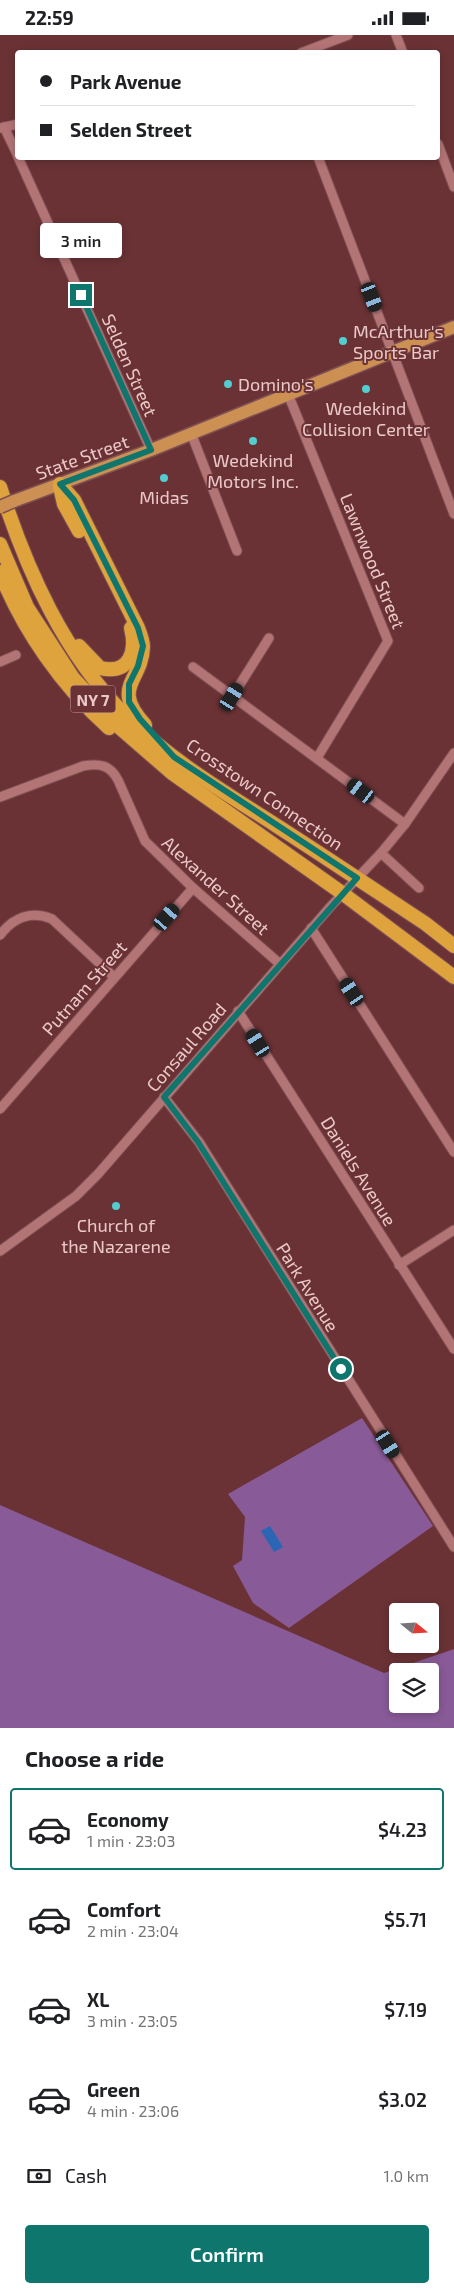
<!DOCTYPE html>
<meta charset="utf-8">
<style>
:root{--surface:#fff;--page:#f2f2f2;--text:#202124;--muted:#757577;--line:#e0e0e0;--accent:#0f766e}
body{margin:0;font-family:"Exo 2",sans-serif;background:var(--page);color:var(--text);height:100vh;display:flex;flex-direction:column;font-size:19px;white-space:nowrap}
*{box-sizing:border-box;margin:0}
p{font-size:16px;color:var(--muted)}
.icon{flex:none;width:28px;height:28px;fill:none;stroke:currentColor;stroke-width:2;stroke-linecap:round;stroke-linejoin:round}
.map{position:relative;height:1693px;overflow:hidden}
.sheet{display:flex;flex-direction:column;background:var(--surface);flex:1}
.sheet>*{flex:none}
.hud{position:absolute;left:15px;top:15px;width:425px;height:110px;border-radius:5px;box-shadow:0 2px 8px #0003;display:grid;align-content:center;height:110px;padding:0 25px;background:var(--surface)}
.needle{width:32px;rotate:108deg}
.buttons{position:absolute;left:389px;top:1568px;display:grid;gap:10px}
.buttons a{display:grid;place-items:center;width:50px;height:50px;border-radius:5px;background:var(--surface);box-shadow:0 2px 8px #0003;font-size:25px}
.end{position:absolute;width:22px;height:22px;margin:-11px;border:6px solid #0f766e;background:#fff;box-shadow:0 0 0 2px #fff}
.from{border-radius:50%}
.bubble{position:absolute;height:35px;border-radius:5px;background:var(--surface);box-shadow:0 2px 8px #0003;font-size:16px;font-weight:600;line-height:35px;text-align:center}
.car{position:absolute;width:15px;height:30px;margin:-15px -8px;border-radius:6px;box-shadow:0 0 4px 1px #0007;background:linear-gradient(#222 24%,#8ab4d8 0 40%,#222 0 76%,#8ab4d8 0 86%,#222 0)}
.hud b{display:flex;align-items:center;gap:18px;height:48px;font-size:19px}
.hud b+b{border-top:1px solid var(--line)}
.hud i{width:12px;height:12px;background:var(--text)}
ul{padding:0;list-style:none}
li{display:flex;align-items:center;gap:15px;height:82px;margin:0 10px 8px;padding:0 15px;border:2px solid transparent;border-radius:5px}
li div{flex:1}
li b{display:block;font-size:19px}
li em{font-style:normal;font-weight:600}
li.current{border-color:var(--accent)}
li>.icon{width:45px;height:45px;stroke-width:1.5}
h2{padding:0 25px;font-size:22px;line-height:60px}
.pay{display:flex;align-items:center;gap:12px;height:55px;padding:0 25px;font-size:19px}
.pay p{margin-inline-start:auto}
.action{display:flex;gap:10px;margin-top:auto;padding:10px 25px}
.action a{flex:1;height:58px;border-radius:5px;background:var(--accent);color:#fff;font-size:20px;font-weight:600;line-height:58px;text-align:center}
.status{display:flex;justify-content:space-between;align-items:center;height:35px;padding:0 25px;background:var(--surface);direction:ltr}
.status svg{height:14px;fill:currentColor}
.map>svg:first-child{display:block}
</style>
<div class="status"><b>22:59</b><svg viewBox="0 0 49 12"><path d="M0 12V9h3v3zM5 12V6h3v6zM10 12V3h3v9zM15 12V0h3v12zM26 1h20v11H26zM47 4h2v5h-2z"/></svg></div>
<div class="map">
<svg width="454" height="1693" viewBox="0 0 454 1693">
<rect width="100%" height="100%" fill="#6a3235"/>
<g fill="#885a97" fill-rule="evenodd">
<polygon points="362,1383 433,1491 289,1593 253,1568 233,1531 242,1525 245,1482 228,1459"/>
<path d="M0 1470 384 1638 454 1614V1693H0ZM430 1636V1669H398V1636Z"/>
</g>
<polygon fill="#2c65b4" points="270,1491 283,1512 274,1517 261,1496"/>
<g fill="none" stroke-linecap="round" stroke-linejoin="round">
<g stroke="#7f5053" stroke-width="11">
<g id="minor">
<polyline points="396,0 403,18"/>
<polyline points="301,18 348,0"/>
<polyline points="4,92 18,121"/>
<polyline points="1,93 18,89"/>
<polyline points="438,109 454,152"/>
<polyline points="18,122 151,415"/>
<polyline points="318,122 454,479"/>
<polyline points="288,359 388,606 317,723"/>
<polyline points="191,398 237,516"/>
<polyline points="0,627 16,620"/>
<polyline points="193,632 405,789"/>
<polyline points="232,662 269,603"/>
<path d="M0 762 83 731C100 728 110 730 118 745L145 806 193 853 280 929"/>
<polyline points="381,818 419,853"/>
<polyline points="311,893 454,1117"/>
<path d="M0 900C13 883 31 875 52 884L114 942"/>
<polyline points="238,976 454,1314"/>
<polyline points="164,1062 199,1107 454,1512"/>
<polyline points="0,1074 193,853"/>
<polyline points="0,1216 76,1161 98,1139 331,871 381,818 405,789 454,718"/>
<polyline points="399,1230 454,1195"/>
</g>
</g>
<g stroke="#7f5053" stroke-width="15">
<polyline id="major" points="14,466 151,415 454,292"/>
</g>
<g stroke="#7f5053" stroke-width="16">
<g id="highway">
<path d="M60 449 74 465 138 593C140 598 143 606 143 612 142 647 110 651 145 690"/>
<path d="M0 452C27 536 64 619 127 682 171 726 226 758 277 791 327 823 376 856 426 889L454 911"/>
<polyline points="60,452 64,469 79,496"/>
<polyline points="0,509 27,572 73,643 119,692 172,738 342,858 454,942"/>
<path d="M0 537C23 595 62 651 109 693"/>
<path d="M79 611 100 633C130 640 137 616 131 593"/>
</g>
</g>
<use href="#minor" stroke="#b37476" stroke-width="9"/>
<use href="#major" stroke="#cd9053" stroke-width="12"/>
<use href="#highway" stroke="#dea33c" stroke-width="14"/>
<g stroke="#7f5053" stroke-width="15" stroke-linecap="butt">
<polyline id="major-bridge" points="0,472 14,466"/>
</g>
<use href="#major-bridge" stroke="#cd9053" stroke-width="12"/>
</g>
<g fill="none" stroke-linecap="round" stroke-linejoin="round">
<polyline stroke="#0f766e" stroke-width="6" points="81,260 151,415 60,449 74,465 138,593 143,611 138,631 129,649 129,667 140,684 174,722 357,843 164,1062 198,1107 341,1334"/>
</g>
<g fill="#52cdd0" stroke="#6a3235" stroke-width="2">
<circle cx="343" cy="306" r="5"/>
<circle cx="228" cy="349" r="5"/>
<circle cx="366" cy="354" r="5"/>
<circle cx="253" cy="406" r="5"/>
<circle cx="164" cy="443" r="5"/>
<circle cx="116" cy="1171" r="5"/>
</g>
<g text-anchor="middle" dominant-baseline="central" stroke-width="4" stroke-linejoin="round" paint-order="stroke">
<rect fill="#6a3235" stroke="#c59c9d" stroke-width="1" x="70.5" y="650.5" width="45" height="27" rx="4"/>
<g font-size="16" font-weight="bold" fill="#ecc9c9">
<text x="93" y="664">NY 7</text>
</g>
<g font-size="18" fill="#ecc9c9" stroke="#6a3235">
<text x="353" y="296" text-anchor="start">McArthur's<tspan x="353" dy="21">Sports Bar</tspan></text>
<text x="238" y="349" text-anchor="start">Domino's</text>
<text x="366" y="373">Wedekind<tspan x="366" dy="21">Collision Center</tspan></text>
<text x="253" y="425">Wedekind<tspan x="253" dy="21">Motors Inc.</tspan></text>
<text x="164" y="462">Midas</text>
<text x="116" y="1190">Church of<tspan x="116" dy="21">the Nazarene</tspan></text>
</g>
<g font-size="18" fill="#ecc9c9" stroke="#6a3235">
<text transform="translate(130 330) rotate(66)">Selden Street</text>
<text transform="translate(82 422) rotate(-20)">State Street</text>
<text transform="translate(373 526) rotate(68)">Lawnwood Street</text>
<text transform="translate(265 759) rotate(34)">Crosstown Connection</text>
<text transform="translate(216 850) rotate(42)">Alexander Street</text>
<text transform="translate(84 953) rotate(-49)">Putnam Street</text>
<text transform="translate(186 1012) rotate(-49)">Consaul Road</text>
<text transform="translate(359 1136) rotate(58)">Daniels Avenue</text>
<text transform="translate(308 1252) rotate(58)">Park Avenue</text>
</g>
</g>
</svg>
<div class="buttons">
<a><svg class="needle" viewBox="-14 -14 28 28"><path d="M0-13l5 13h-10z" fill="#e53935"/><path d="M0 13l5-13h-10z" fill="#757577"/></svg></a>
<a><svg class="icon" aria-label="layers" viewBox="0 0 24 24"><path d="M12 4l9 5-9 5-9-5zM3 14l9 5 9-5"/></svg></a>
</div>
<i class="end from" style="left:341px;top:1334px"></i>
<i class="end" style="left:81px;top:260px"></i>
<div class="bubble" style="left:40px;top:188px;width:82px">3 min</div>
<i class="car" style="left:372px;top:262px;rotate:159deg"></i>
<i class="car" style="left:232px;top:662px;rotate:32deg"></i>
<i class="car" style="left:361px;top:756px;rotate:307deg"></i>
<i class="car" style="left:167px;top:882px;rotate:41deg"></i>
<i class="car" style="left:352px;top:957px;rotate:327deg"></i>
<i class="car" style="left:258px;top:1008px;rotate:328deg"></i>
<i class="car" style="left:388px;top:1409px;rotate:148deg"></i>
<div class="hud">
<b><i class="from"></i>Park Avenue</b>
<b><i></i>Selden Street</b>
</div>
</div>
<section class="sheet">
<h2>Choose a ride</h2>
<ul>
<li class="current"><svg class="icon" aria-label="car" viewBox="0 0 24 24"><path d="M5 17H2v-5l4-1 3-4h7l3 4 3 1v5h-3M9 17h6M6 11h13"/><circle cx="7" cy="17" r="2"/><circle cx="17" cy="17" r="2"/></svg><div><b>Economy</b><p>1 min · 23:03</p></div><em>$4.23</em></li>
<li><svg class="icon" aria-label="car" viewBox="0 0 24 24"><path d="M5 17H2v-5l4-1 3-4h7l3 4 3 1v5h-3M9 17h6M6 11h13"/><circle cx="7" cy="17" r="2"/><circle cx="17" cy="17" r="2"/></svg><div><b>Comfort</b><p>2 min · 23:04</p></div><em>$5.71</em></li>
<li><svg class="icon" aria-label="car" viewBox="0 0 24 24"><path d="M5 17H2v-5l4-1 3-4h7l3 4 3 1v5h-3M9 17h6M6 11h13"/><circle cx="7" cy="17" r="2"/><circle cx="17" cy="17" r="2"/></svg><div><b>XL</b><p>3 min · 23:05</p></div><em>$7.19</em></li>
<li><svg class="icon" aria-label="car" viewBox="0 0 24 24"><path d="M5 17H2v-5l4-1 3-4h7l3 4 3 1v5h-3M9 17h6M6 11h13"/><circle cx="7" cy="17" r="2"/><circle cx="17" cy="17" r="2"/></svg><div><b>Green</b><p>4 min · 23:06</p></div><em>$3.02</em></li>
</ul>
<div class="pay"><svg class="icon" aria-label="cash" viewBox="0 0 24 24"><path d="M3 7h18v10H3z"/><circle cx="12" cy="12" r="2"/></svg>Cash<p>1.0 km</p></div>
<div class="action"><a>Confirm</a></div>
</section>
